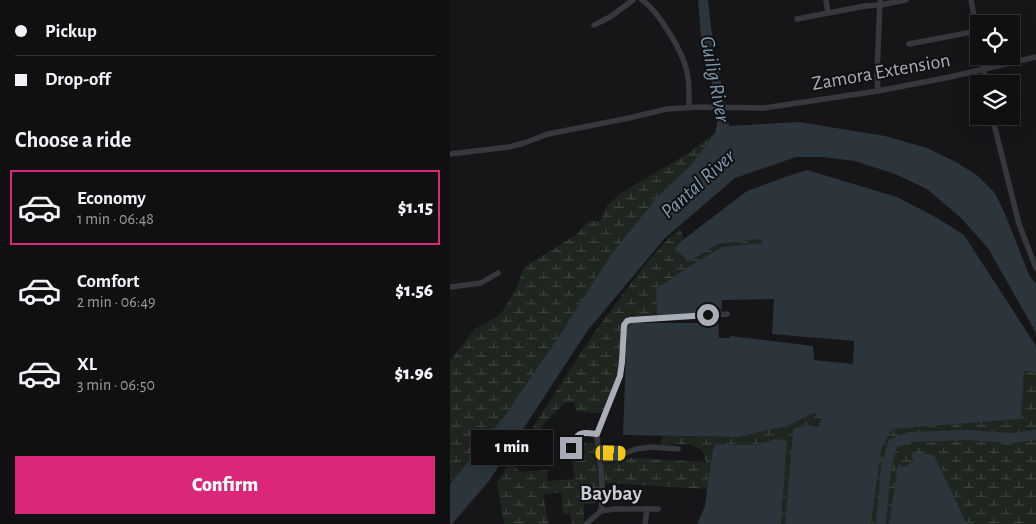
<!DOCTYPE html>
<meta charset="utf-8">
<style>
:root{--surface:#101012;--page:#1e1e20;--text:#f1f3f6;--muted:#9c9d9f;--line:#303032;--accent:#db2777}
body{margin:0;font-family:"Alegreya Sans",sans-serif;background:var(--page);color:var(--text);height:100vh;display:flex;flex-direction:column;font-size:19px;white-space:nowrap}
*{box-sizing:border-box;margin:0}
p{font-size:16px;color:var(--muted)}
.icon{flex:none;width:28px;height:28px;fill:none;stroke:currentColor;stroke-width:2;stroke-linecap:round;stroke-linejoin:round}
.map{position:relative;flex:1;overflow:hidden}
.drawer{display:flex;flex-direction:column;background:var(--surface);width:450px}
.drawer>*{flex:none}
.guide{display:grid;align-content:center;height:110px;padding:0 15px;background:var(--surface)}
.tools{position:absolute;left:520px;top:15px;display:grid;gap:10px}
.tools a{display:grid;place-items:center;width:50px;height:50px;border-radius:0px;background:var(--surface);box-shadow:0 5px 20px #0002,0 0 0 1px var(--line);font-size:25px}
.end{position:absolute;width:22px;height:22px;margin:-11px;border:6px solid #a8adb8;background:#111;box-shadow:0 0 0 2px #111}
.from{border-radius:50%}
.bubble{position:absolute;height:35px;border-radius:0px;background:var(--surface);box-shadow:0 5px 20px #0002,0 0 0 1px var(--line);font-size:16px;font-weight:800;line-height:35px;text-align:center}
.car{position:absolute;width:15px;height:30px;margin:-15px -8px;border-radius:6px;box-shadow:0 0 4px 1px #0007;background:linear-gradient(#f5c518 24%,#345 0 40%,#f5c518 0 76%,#345 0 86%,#f5c518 0)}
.guide b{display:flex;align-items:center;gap:18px;height:48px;font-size:19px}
.guide b+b{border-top:1px solid var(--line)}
.guide i{width:12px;height:12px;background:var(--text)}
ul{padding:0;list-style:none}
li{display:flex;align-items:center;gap:15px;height:75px;margin:0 10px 8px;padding:0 5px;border:2px solid transparent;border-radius:0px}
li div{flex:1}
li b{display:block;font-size:19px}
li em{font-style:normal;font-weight:800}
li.current{border-color:var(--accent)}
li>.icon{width:45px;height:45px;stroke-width:1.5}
h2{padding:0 15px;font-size:22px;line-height:60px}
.action{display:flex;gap:10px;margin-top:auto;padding:10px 15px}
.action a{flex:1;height:58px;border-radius:0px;background:var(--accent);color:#fff;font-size:20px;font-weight:800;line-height:58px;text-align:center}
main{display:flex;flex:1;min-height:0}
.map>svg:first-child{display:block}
</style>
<main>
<section class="drawer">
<div class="guide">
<b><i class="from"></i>Pickup</b>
<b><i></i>Drop-off</b>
</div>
<h2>Choose a ride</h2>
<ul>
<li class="current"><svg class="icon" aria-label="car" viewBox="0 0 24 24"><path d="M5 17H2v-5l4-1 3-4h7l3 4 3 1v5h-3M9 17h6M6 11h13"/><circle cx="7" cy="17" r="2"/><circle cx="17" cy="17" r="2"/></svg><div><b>Economy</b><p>1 min · 06:48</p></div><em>$1.15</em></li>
<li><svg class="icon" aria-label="car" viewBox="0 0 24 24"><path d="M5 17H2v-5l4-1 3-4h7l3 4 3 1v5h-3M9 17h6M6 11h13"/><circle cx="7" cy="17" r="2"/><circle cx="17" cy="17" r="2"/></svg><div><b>Comfort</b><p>2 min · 06:49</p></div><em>$1.56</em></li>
<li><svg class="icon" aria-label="car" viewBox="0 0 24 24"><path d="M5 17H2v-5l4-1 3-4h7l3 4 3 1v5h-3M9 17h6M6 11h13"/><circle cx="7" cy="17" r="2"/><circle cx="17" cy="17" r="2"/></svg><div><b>XL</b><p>3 min · 06:50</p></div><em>$1.96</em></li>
</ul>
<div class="action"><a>Confirm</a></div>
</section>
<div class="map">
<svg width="586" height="524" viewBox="0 0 586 524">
<defs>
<pattern id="wetland-marsh" width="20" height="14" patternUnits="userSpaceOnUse" patternTransform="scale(1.25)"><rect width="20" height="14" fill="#1e261f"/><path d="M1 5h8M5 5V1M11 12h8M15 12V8" fill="none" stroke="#3c433d"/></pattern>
</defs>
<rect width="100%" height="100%" fill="#161618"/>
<g fill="url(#wetland-marsh)">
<polygon points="265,133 241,165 208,196 162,253 111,333 58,411 0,483 0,361 25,329 51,314 68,285 73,268 127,234 138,221 150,221 157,206 171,193 237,154"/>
<path d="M230 229 234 239 226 248 238 262 270 243H279L311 239 312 244 272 247 238 267 206 289 207 317 176 318 172 321 169 361 167 375 153 412 143 413 126 411 124 403 117 402C95 418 80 443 64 465L70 472 98 470 97 481 124 479 122 451 129 448 130 442 145 443 150 502 134 505V524H122L120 513 113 514 111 492 93 495 99 524H54L47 482 144 333 195 265 216 241Z"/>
<polygon points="574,371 586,372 586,524 517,524 484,455 461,453 463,461 454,468 448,465 439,524 421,524 432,446 443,429 571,419"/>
<path d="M364 413 371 418 368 427 356 425 343 429 335 524H331L337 441 325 439 305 445 266 444C260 458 259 474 257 489L153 483 152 456 256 462 252 450 239 444 211 445 212 436 289 437 340 425Z"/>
</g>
<g fill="#2c353c">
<polygon points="248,0 258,0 265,59 269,72 279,126 349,122 435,136 477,148 506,162 528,176 545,193 555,214 580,277 586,283 586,333 538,248 510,217 477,189 445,174 405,161 372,157 346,157 285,178 215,238 138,330 39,481 2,524 0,524 0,484 58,411 111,333 162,253 208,196 241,165 265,133 268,119 266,99 256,61 251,36"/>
<polygon points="357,170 447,197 489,219 514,235 586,346 586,372 574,371 571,419 443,429 432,446 421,524 335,524 343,429 356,425 368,427 371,419 364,413 340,425 289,437 173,435 177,327 183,323 268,323 269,338 280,338 280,336 363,346 364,360 403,364 404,341 322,334 324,299 272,300 271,313 207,317 206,289 238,267 272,247 312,243 311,239 279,243 270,243 238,262 225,248 234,239 297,191 332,178"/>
<polygon points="325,439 337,441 331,524 247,524 255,506 259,473 263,450 266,444 305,445"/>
<polygon points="461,452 484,455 517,524 439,524 448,464 454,467 463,461"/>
</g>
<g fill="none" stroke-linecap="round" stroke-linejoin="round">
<polyline stroke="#2c353c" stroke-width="10" points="431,524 436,468 443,443 460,437 517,435 562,438 586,435"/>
<g stroke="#37383d" stroke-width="5.5">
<path d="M192 0C208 11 231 49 236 68 240 81 239 94 239 107"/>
<polyline points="376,0 378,13"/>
<polyline points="521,0 529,43"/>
<polyline points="347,19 415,6 430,5 456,0"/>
<polyline points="144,25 160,17 183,0"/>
<polyline points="459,44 527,31"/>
<polyline points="531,56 536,84"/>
<polyline points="428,91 427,74 430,0"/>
<polyline points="542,116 569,224 586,268"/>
<polyline points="0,154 59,147 74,143 98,134 179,118 217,109 249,107 314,108 428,91 500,77 586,57"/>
<polyline points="0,287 31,283 48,273"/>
<path d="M121 448C128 431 130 432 147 434"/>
<polyline points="149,453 173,454 186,449 203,447 228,449"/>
<path d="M151 511C154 493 151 472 149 454 148 447 147 441 147 434L170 376 172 362 175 323 181 320 277 314"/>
<polyline points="136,524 151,511 165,509 208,509"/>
<polyline points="195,524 197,509"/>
</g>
</g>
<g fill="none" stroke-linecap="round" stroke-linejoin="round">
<path stroke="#a8adb8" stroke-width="6" d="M121 448C128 431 130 432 147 434L170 376 172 362 174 325 177 321 181 320 258 315"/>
</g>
<g text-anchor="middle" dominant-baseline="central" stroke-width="4" stroke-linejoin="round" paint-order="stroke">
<g font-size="20" fill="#a8adb8" stroke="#111113">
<text transform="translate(431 72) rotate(-10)">Zamora Extension</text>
</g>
<g font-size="21" font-style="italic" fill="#7f9bb3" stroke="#111113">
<text transform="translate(265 79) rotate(79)">Guilig River</text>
<text transform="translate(248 184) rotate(-42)">Pantal River</text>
</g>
<g font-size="21" font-weight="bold" fill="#c9ccd4" stroke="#111113">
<text x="161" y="493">Baybay</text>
</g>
</g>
</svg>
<div class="tools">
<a><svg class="icon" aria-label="locate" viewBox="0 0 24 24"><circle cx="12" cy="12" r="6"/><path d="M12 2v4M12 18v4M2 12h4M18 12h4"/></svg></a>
<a><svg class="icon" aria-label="layers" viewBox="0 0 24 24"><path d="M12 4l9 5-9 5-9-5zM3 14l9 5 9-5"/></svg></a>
</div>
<i class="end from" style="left:258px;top:315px"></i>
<i class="end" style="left:121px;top:448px"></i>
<div class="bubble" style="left:21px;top:430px;width:82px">1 min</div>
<i class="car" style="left:161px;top:453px;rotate:91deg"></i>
</div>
</main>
